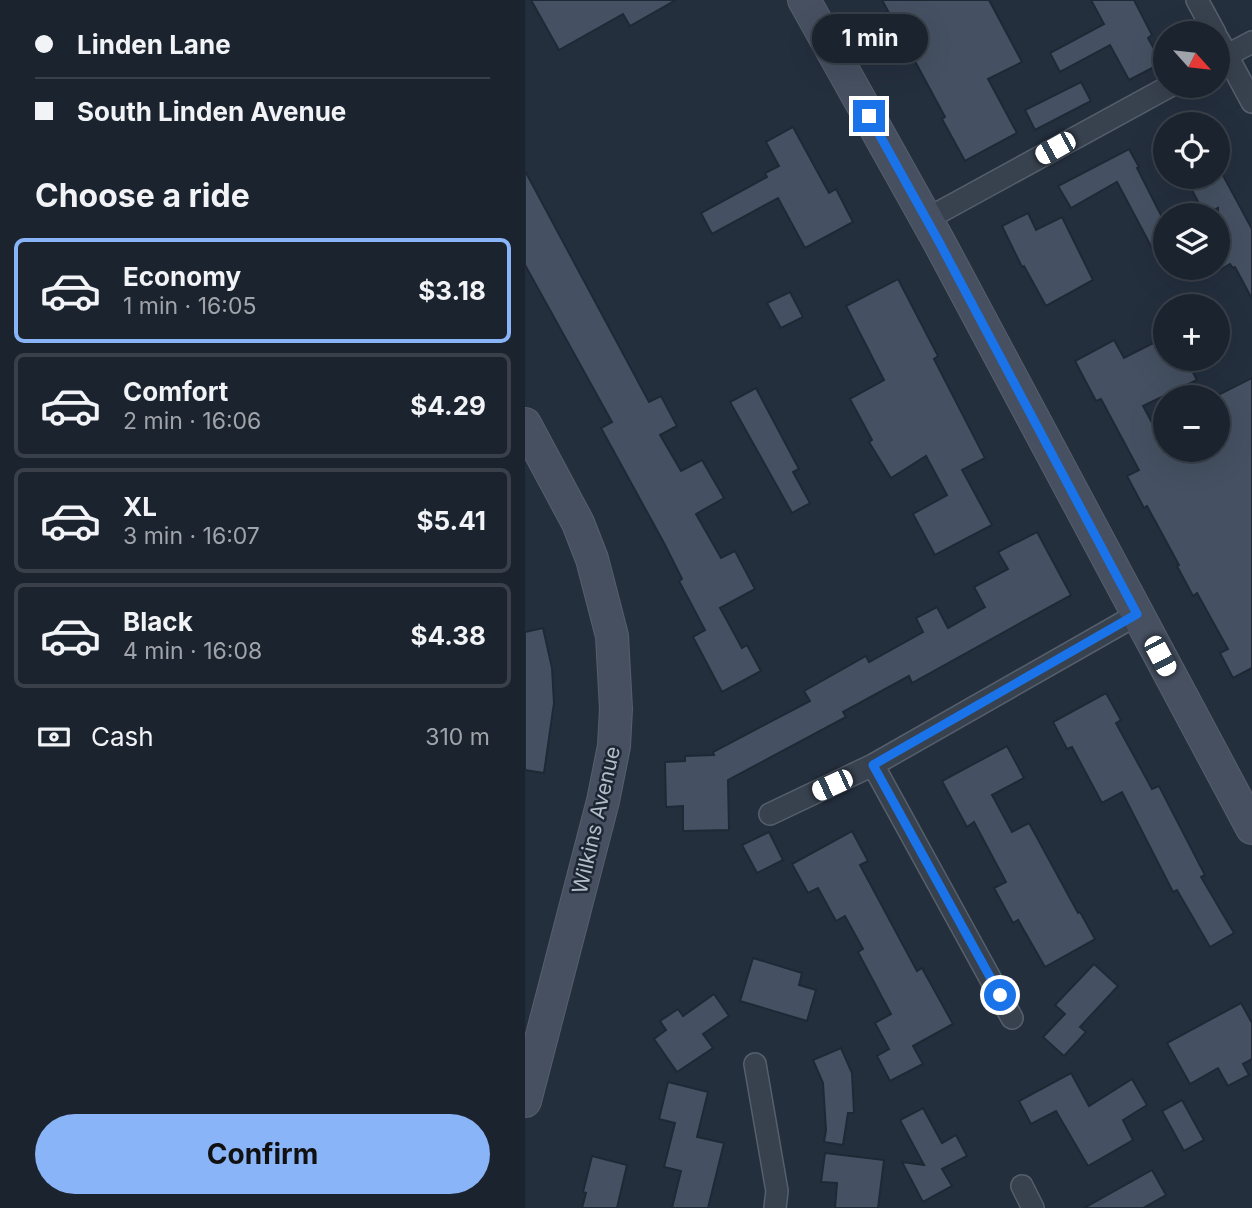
<!DOCTYPE html>
<meta charset="utf-8">
<style>
:root{--surface:#1b232e;--page:#282f3a;--text:#f1f3f6;--muted:#a0a4aa;--line:#39404a;--accent:#8ab4f8}
body{margin:0;font-family:Inter,sans-serif;background:var(--page);color:var(--text);height:100vh;display:flex;flex-direction:column;font-size:26px;white-space:nowrap}
*{box-sizing:border-box;margin:0}
p{font-size:23px;color:var(--muted)}
.icon{flex:none;width:38px;height:38px;fill:none;stroke:currentColor;stroke-width:2;stroke-linecap:round;stroke-linejoin:round}
.map{position:relative;flex:1;overflow:hidden}
.panel{display:flex;flex-direction:column;background:var(--surface);width:525px}
.panel>*{flex:none}
.guide{display:grid;align-content:center;height:154px;padding:0 35px;background:var(--surface)}
.needle{width:46px;rotate:117deg}
.fabs{position:absolute;left:628px;top:21px;display:grid;gap:14px}
.fabs a{display:grid;place-items:center;width:77px;height:77px;border-radius:50%;background:var(--surface);box-shadow:0 7px 28px #0002,0 0 0 2px var(--line);font-size:35px}
.end{position:absolute;width:32px;height:32px;margin:-16px;border:9px solid #1a73e8;background:#fff;box-shadow:0 0 0 4px #fff}
.from{border-radius:50%}
.bubble{position:absolute;height:49px;border-radius:24px;background:var(--surface);box-shadow:0 7px 28px #0002,0 0 0 2px var(--line);font-size:23px;font-weight:700;line-height:49px;text-align:center}
.car{position:absolute;width:21px;height:42px;margin:-21px -10px;border-radius:9px;box-shadow:0 0 5px 2px #0007;background:linear-gradient(#fff 24%,#345 0 40%,#fff 0 76%,#345 0 86%,#fff 0)}
.guide b{display:flex;align-items:center;gap:24px;height:66px;font-size:26px}
.guide b+b{border-top:2px solid var(--line)}
.guide i{width:18px;height:18px;background:var(--text)}
ul{padding:0;list-style:none}
li{display:flex;align-items:center;gap:21px;height:105px;margin:0 14px 10px;padding:0 21px;border:4px solid var(--line);border-radius:10px}
li div{flex:1}
li b{display:block;font-size:26px}
li em{font-style:normal;font-weight:700}
li.active{border-color:var(--accent)}
li>.icon{width:63px;height:63px;stroke-width:1.5}
h2{padding:0 35px;font-size:32px;line-height:84px}
.pay{display:flex;align-items:center;gap:18px;height:77px;padding:0 35px;font-size:26px}
.pay p{margin-inline-start:auto}
.cta{display:flex;gap:14px;margin-top:auto;padding:14px 35px}
.cta a{flex:1;height:80px;border-radius:42px;background:var(--accent);color:#111;font-size:28px;font-weight:700;line-height:80px;text-align:center}
main{display:flex;flex:1;min-height:0}
.map>svg:first-child{display:block}
</style>
<main>
<section class="panel">
<div class="guide">
<b><i class="from"></i>Linden Lane</b>
<b><i></i>South Linden Avenue</b>
</div>
<h2>Choose a ride</h2>
<ul>
<li class="active"><svg class="icon" aria-label="car" viewBox="0 0 24 24"><path d="M5 17H2v-5l4-1 3-4h7l3 4 3 1v5h-3M9 17h6M6 11h13"/><circle cx="7" cy="17" r="2"/><circle cx="17" cy="17" r="2"/></svg><div><b>Economy</b><p>1 min · 16:05</p></div><em>$3.18</em></li>
<li><svg class="icon" aria-label="car" viewBox="0 0 24 24"><path d="M5 17H2v-5l4-1 3-4h7l3 4 3 1v5h-3M9 17h6M6 11h13"/><circle cx="7" cy="17" r="2"/><circle cx="17" cy="17" r="2"/></svg><div><b>Comfort</b><p>2 min · 16:06</p></div><em>$4.29</em></li>
<li><svg class="icon" aria-label="car" viewBox="0 0 24 24"><path d="M5 17H2v-5l4-1 3-4h7l3 4 3 1v5h-3M9 17h6M6 11h13"/><circle cx="7" cy="17" r="2"/><circle cx="17" cy="17" r="2"/></svg><div><b>XL</b><p>3 min · 16:07</p></div><em>$5.41</em></li>
<li><svg class="icon" aria-label="car" viewBox="0 0 24 24"><path d="M5 17H2v-5l4-1 3-4h7l3 4 3 1v5h-3M9 17h6M6 11h13"/><circle cx="7" cy="17" r="2"/><circle cx="17" cy="17" r="2"/></svg><div><b>Black</b><p>4 min · 16:08</p></div><em>$4.38</em></li>
</ul>
<div class="pay"><svg class="icon" aria-label="cash" viewBox="0 0 24 24"><path d="M3 7h18v10H3z"/><circle cx="12" cy="12" r="2"/></svg>Cash<p>310 m</p></div>
<div class="cta"><a>Confirm</a></div>
</section>
<div class="map">
<svg width="727" height="1208" viewBox="0 0 727 1208">
<rect width="100%" height="100%" fill="#242f3e"/>
<g fill="#455162" stroke="#1f2835" stroke-width="2">
<polygon points="6,0 151,0 105,26 98,14 34,50"/>
<polygon points="357,0 464,0 497,62 463,79 492,133 440,161 417,119 420,117"/>
<polygon points="566,0 609,0 627,35 623,38 637,63 604,80 585,45 535,72 525,53 579,24"/>
<polygon points="556,82 566,101 510,130 500,110"/>
<polygon points="268,127 304,193 311,189 328,222 280,248 253,198 187,234 176,213 242,177 240,173 254,166 241,142"/>
<polygon points="604,149 614,167 612,168 640,223 640,244 628,250 592,182 546,208 533,186"/>
<polygon points="693,166 727,229 727,299 710,267 708,268 705,264 693,271 693,208 680,215 660,177 693,177"/>
<polygon points="0,171 124,402 136,396 152,426 135,435 156,471 177,460 199,498 171,514 196,558 210,551 230,589 195,608 217,648 222,645 236,671 197,692 168,637 180,630 154,581 157,579 139,543 76,428 87,422 0,265"/>
<polygon points="503,213 511,230 537,217 568,280 521,306 499,266 497,267 477,226"/>
<polygon points="373,279 413,356 409,359 460,458 437,470 467,525 410,555 388,514 422,495 401,456 366,478 344,442 347,440 325,399 359,380 321,306"/>
<polygon points="265,292 278,317 256,328 242,303"/>
<polygon points="640,337 640,359 661,359 672,380 618,406 644,454 651,450 693,450 693,395 727,378 727,668 708,678 695,653 703,649 672,593 668,596 652,566 654,565 622,506 619,508 602,476 614,470 576,399 571,401 550,361 589,340 599,358"/>
<polygon points="231,388 274,469 268,472 285,503 267,513 205,402"/>
<polygon points="512,532 546,595 387,683 384,676 318,712 321,717 203,780 204,830 158,831 158,806 141,807 140,762 160,761 160,756 189,755 188,752 285,701 279,691 341,656 344,662 398,632 391,618 412,607 423,628 460,607 449,587 483,569 473,552"/>
<polygon points="18,628 27,668 29,703 19,773 0,770 0,632"/>
<polygon points="581,693 596,720 591,723 627,789 634,786 680,875 676,877 709,933 685,947 652,890 648,892 597,792 577,803 547,747 542,749 528,722"/>
<polygon points="482,746 499,778 467,795 487,832 504,823 553,913 555,912 570,939 520,967 493,920 488,923 469,888 481,882 449,822 442,827 417,781"/>
<polygon points="327,831 343,861 335,865 392,971 397,968 428,1024 388,1046 398,1064 365,1081 352,1056 364,1049 350,1023 366,1014 333,952 338,949 320,916 311,921 293,888 283,893 267,864"/>
<polygon points="244,832 258,860 232,873 217,845"/>
<polygon points="228,958 277,973 274,985 291,990 282,1021 215,1001"/>
<polygon points="569,964 593,986 555,1027 561,1032 539,1056 518,1037 540,1014 530,1005"/>
<polygon points="189,994 204,1016 178,1034 188,1048 152,1072 129,1039 141,1030 135,1021 153,1009 158,1016"/>
<polygon points="716,1003 727,1023 727,1059 718,1064 724,1075 703,1086 693,1068 665,1084 642,1043"/>
<polygon points="316,1048 327,1073 329,1113 323,1113 318,1145 299,1142 301,1130 298,1083 288,1060"/>
<polygon points="546,1073 564,1106 607,1079 622,1105 598,1120 608,1140 563,1166 531,1111 506,1124 494,1101"/>
<polygon points="143,1082 183,1092 172,1137 199,1143 183,1208 147,1208 156,1171 139,1167 150,1123 134,1119"/>
<polygon points="657,1100 679,1140 659,1151 637,1111"/>
<polygon points="398,1108 417,1143 431,1135 442,1156 417,1169 427,1186 398,1202 377,1162 399,1165 375,1120"/>
<polygon points="300,1153 359,1160 353,1208 310,1208 312,1183 296,1182"/>
<polygon points="67,1156 102,1165 92,1208 57,1208 61,1193 58,1192"/>
<polygon points="627,1170 641,1195 618,1208 559,1208"/>
</g>
<g fill="none" stroke-linecap="round" stroke-linejoin="round">
<g stroke="#565f6c" stroke-width="24">
<g id="street">
<polyline points="672,0 690,33"/>
<polyline points="693,39 727,102"/>
<polyline points="693,60 727,42"/>
<polyline points="402,219 645,86"/>
<polyline points="348,765 487,1018"/>
<polyline points="245,814 348,765 613,614"/>
<polyline points="230,1064 252,1191 250,1208"/>
<polyline points="497,1186 508,1208"/>
</g>
</g>
<g stroke="#565f6c" stroke-width="34">
<g id="secondary">
<polyline points="279,0 413,240 727,828"/>
<polyline points="0,424 53,523 67,559 87,636 91,709 89,746 78,801 0,1101"/>
</g>
</g>
<use href="#street" stroke="#38414e" stroke-width="21"/>
<use href="#secondary" stroke="#465061" stroke-width="32"/>
</g>
<g fill="none" stroke-linecap="round" stroke-linejoin="round">
<polyline stroke="#1a73e8" stroke-width="9" points="344,116 413,240 612,614 348,765 475,995"/>
</g>
<g text-anchor="middle" dominant-baseline="central" stroke-width="5" stroke-linejoin="round" paint-order="stroke">
<g font-size="21" fill="#b4bcc9" stroke="#1d2633">
<text transform="translate(71 820) rotate(-77)">Wilkins Avenue</text>
</g>
</g>
</svg>
<div class="fabs">
<a><svg class="needle" viewBox="-14 -14 28 28"><path d="M0-13l5 13h-10z" fill="#e53935"/><path d="M0 13l5-13h-10z" fill="#a0a4aa"/></svg></a>
<a><svg class="icon" aria-label="locate" viewBox="0 0 24 24"><circle cx="12" cy="12" r="6"/><path d="M12 2v4M12 18v4M2 12h4M18 12h4"/></svg></a>
<a><svg class="icon" aria-label="layers" viewBox="0 0 24 24"><path d="M12 4l9 5-9 5-9-5zM3 14l9 5 9-5"/></svg></a>
<a>+</a>
<a>−</a>
</div>
<i class="end from" style="left:475px;top:995px"></i>
<i class="end" style="left:344px;top:116px"></i>
<div class="bubble" style="left:287px;top:14px;width:116px">1 min</div>
<i class="car" style="left:530px;top:148px;rotate:241deg"></i>
<i class="car" style="left:635px;top:656px;rotate:152deg"></i>
<i class="car" style="left:307px;top:785px;rotate:245deg"></i>
</div>
</main>
